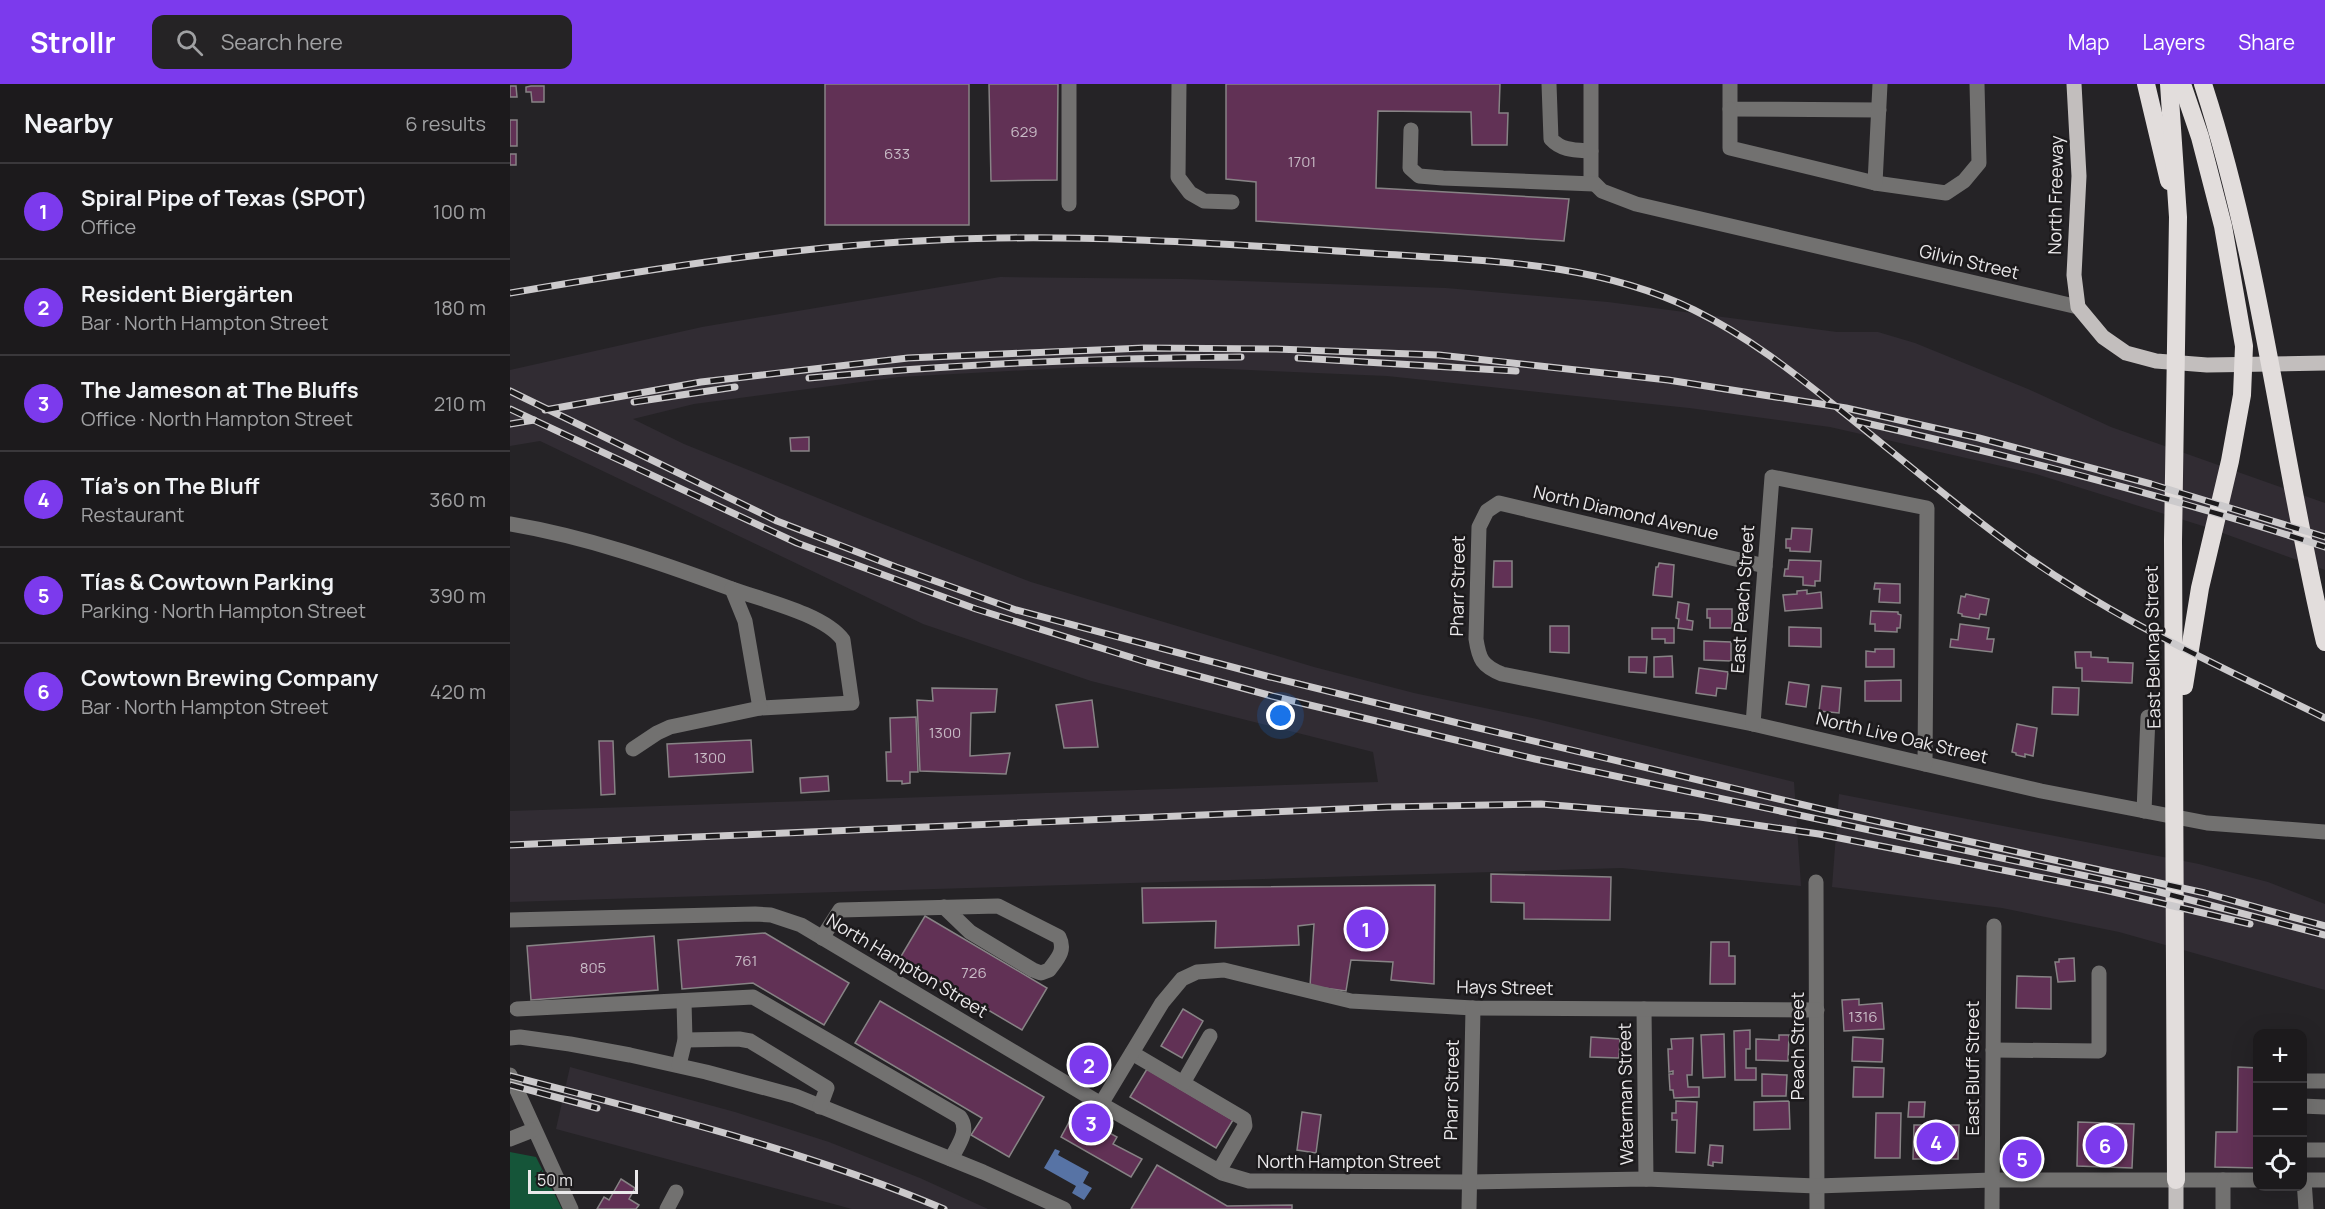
<!DOCTYPE html>
<meta charset="utf-8">
<style>
body{margin:0;font-family:Manrope,sans-serif;background:#252325;color:#f1f3f6}
.controls{position:absolute;right:18px;bottom:18px;display:grid;overflow:hidden;border-radius:12px;box-shadow:0 6px 24px #0002}
.controls button{width:54px;height:54px;display:grid;place-items:center;padding:0;border:0;border-bottom:2px solid #3a383b;background:#1c1a1c;color:#f1f3f6;font:30px sans-serif}
.scale{position:absolute;left:18px;bottom:15px;width:110px;box-sizing:border-box;padding-left:6px;border:3px solid #ebe9eb;border-top:0;font-size:16px;line-height:21px;white-space:nowrap;color:#ebe9eb;-webkit-text-stroke:4px #1c1a1c;paint-order:stroke}
.you{position:absolute;left:771px;top:632px;width:21px;height:21px;margin:-15px;border:4px solid #fff;border-radius:50%;background:#1a73e8;box-shadow:0 0 0 9px #1a73e833}
.badge{display:grid;place-items:center;width:39px;height:39px;border-radius:50%;background:#7c3aed;color:#fff;font-size:20px;font-weight:700}
.pin{position:absolute;translate:-50% -50%;border:3px solid #fff;box-shadow:0 2px 6px #0006}
.list{margin:0;padding:0;list-style:none}
h2{display:flex;justify-content:space-between;align-items:center;height:78px;margin:0;padding:0 24px;font-size:26px}
h2 small{font-size:20px;font-weight:400;color:#a0a1a3}
.list li{display:grid;grid-template-columns:39px 1fr auto;gap:18px;align-items:center;box-sizing:border-box;height:96px;padding:0 24px;border-top:2px solid #3a383b}
.list b{display:block;font-size:22px;white-space:nowrap}
.list p{margin:0;font-size:20px;white-space:nowrap;color:#a0a1a3}
.list em{font-size:20px;font-style:normal;color:#a0a1a3}
.icon{flex:none;width:33px;height:33px;fill:none;stroke:currentColor;stroke-width:2;stroke-linecap:round;stroke-linejoin:round}
.map{position:relative;flex:none;width:1815px;height:1125px;overflow:hidden}
header{display:flex;align-items:center;gap:36px;box-sizing:border-box;height:84px;padding:0 30px;background:#7c3aed;color:#fff}
header strong{font-size:28px}
nav{display:flex;gap:33px;margin-inline-start:auto;font-size:21px}
.search{width:420px;height:54px;background:#252325;display:flex;align-items:center;gap:15px;box-sizing:border-box;padding:0 21px;border-radius:12px;color:#a0a1a3;font-size:22px}
main{display:flex}
aside{flex:1;background:#1c1a1c}
.map>svg:first-child{display:block}
.built{fill:#312c33}
.green{fill:#155539}
.water{fill:#5773a5}
.building{fill:#613155;stroke:#878385;stroke-width:1.5}
.lines{fill:none;stroke-linecap:round;stroke-linejoin:round}
.minor{stroke:#727170;stroke-width:15}
.major{stroke:#c2bebd;stroke-width:15}
.highway{stroke:#e2dddc;stroke-width:18}
.rail-casing{stroke:#cccacc;stroke-width:7}
.rail{stroke:#1c1a1c;stroke-width:4.5;stroke-dasharray:14;stroke-linecap:butt}
.labels{text-anchor:middle;stroke-width:5;stroke-linejoin:round;paint-order:stroke}
.number-label{font-size:15px;fill:#c8bbc6}
.street-label{font-size:18px;fill:#ebe9eb;stroke:#1c1a1c}
</style>
<header>
<strong>Strollr</strong>
<div class="search"><svg class="icon" aria-label="search" viewBox="0 0 24 24"><circle cx="10" cy="10" r="6"/><path d="M15 15l6 6"/></svg>Search here</div>
<nav><a>Map</a><a>Layers</a><a>Share</a></nav>
</header>
<main>
<aside>
<h2>Nearby<small>6 results</small></h2>
<ul class="list">
<li><span class="badge">1</span><div><b>Spiral Pipe of Texas (SPOT)</b><p>Office</p></div><em>100 m</em></li>
<li><span class="badge">2</span><div><b>Resident Biergärten</b><p>Bar · North Hampton Street</p></div><em>180 m</em></li>
<li><span class="badge">3</span><div><b>The Jameson at The Bluffs</b><p>Office · North Hampton Street</p></div><em>210 m</em></li>
<li><span class="badge">4</span><div><b>Tía's on The Bluff</b><p>Restaurant</p></div><em>360 m</em></li>
<li><span class="badge">5</span><div><b>Tías &amp; Cowtown Parking</b><p>Parking · North Hampton Street</p></div><em>390 m</em></li>
<li><span class="badge">6</span><div><b>Cowtown Brewing Company</b><p>Bar · North Hampton Street</p></div><em>420 m</em></li>
</ul>
</aside>
<div class="map">
<svg width="1815" height="1125" viewBox="0 0 1815 1125">
<rect width="100%" height="100%" fill="#252326"/>
<g class="built">
<polygon points="490,193 673,195 936,204 1098,218 1327,248 1368,248 1405,259 1518,305 1601,343 1815,419 1815,486 1696,443 1526,390 1320,343 1179,324 877,292 693,284 573,283 389,293 184,320 123,335 174,360 355,433 521,498 804,583 904,609 1027,635 1284,698 1291,802 1112,784 0,818 0,727 868,698 863,668 581,597 413,540 30,357 0,362 0,286 192,243"/>
<polygon points="1329,710 1689,780 1758,798 1815,820 1815,906 1609,848 1492,824 1322,803"/>
<polygon points="60,983 225,1028 319,1058 410,1094 478,1125 342,1125 46,1045"/>
</g>
<polygon class="green" points="0,1068 26,1073 52,1125 0,1125"/>
<polygon class="water" points="545,1065 550,1067 548,1071 579,1088 573,1099 582,1104 574,1116 562,1109 566,1102 534,1084"/>
<g class="building">
<rect x="315" y="0" width="144" height="141"/>
<polygon points="479,0 548,0 547,96 481,97"/>
<polygon points="716,0 990,0 989,29 998,29 997,61 962,61 961,28 868,27 866,104 1059,115 1054,157 746,137 746,98 716,95"/>
<polygon points="0,2 6,2 7,13 0,13"/>
<polygon points="21,2 34,2 34,18 22,18 21,8 16,8 16,3"/>
<rect x="0" y="36" width="7" height="26"/>
<rect x="0" y="70" width="6" height="11"/>
<polygon points="299,353 299,367 281,367 280,354"/>
<polygon points="1282,444 1302,445 1300,468 1280,467 1280,464 1276,464 1276,455 1281,455"/>
<polygon points="1279,476 1311,477 1310,497 1305,497 1305,502 1293,501 1293,493 1274,492 1275,485 1278,485"/>
<polygon points="984,477 1002,477 1002,503 983,503"/>
<polygon points="1149,479 1164,481 1162,513 1143,511 1146,483 1148,483"/>
<polygon points="1365,499 1390,500 1390,519 1369,518 1370,505 1364,505"/>
<polygon points="1297,506 1297,510 1311,508 1312,524 1275,527 1273,511 1287,510 1287,507"/>
<polygon points="1456,510 1479,515 1476,531 1470,530 1469,535 1452,532 1452,530 1448,529 1451,512 1455,513"/>
<polygon points="1168,518 1179,520 1177,536 1183,537 1182,546 1168,544 1169,535 1166,534"/>
<polygon points="1197,525 1222,525 1222,544 1200,544 1200,534 1197,534"/>
<polygon points="1361,527 1388,528 1388,530 1391,531 1390,544 1387,544 1387,548 1365,547 1365,540 1360,540"/>
<polygon points="1450,540 1479,544 1477,555 1484,555 1482,568 1440,563 1441,555 1448,556"/>
<polygon points="1040,542 1059,542 1059,569 1040,568"/>
<polygon points="1279,543 1311,544 1311,563 1279,562"/>
<polygon points="1142,544 1164,544 1164,559 1155,559 1155,555 1142,555"/>
<polygon points="1194,557 1221,558 1221,577 1194,576"/>
<polygon points="1365,565 1384,565 1384,583 1356,583 1356,567 1365,568"/>
<polygon points="1565,568 1581,568 1581,573 1598,574 1598,578 1623,579 1622,599 1572,597 1572,584 1566,584"/>
<polygon points="1162,572 1163,593 1144,593 1144,573"/>
<polygon points="1119,573 1137,573 1136,589 1119,588"/>
<polygon points="1189,584 1218,588 1216,605 1207,604 1206,612 1186,609"/>
<polygon points="1391,596 1391,617 1355,617 1355,597"/>
<polygon points="1279,598 1299,601 1296,623 1276,620"/>
<polygon points="1312,602 1331,604 1329,629 1309,627"/>
<polygon points="1543,603 1569,604 1568,631 1542,630"/>
<polygon points="422,604 487,605 485,628 461,629 460,672 500,669 496,690 410,687 407,616 423,617"/>
<polygon points="582,616 588,663 554,664 546,621"/>
<polygon points="406,633 408,688 400,688 400,699 392,700 392,697 377,697 376,668 381,668 380,634"/>
<polygon points="1507,640 1527,644 1523,672 1515,670 1515,673 1506,671 1506,669 1502,668"/>
<polygon points="241,656 243,688 159,693 157,660"/>
<polygon points="89,657 103,657 105,710 91,711"/>
<polygon points="318,692 319,707 291,709 290,694"/>
<polygon points="981,790 1101,793 1100,836 1014,835 1014,819 981,818"/>
<polygon points="925,801 924,900 881,896 883,878 841,876 836,907 800,902 804,840 788,842 789,861 705,864 706,837 633,839 632,804"/>
<polygon points="415,832 537,904 512,946 390,874"/>
<polygon points="255,849 339,899 314,941 243,899 172,905 168,856"/>
<polygon points="144,852 148,906 21,916 17,862"/>
<polygon points="1201,858 1219,858 1219,872 1225,872 1225,900 1200,900"/>
<polygon points="1564,874 1565,897 1548,898 1545,878 1549,878 1549,875"/>
<polygon points="1507,892 1541,893 1541,925 1506,924"/>
<polygon points="1349,915 1349,921 1372,919 1374,945 1334,947 1332,916"/>
<polygon points="370,917 534,1013 499,1073 461,1051 472,1034 345,959"/>
<polygon points="673,925 693,937 672,974 651,962"/>
<polygon points="1240,946 1240,965 1236,965 1236,984 1246,984 1246,996 1225,996 1224,947"/>
<polygon points="1214,950 1215,993 1193,994 1191,951"/>
<polygon points="1269,951 1279,951 1278,977 1246,976 1246,955 1269,956"/>
<polygon points="1081,953 1110,955 1109,974 1080,973"/>
<polygon points="1343,953 1373,955 1372,978 1342,977"/>
<polygon points="1183,954 1182,991 1177,991 1178,1003 1189,1003 1189,1013 1164,1014 1163,1006 1160,1006 1159,990 1163,990 1163,987 1159,988 1158,965 1162,965 1161,955"/>
<polygon points="1344,983 1374,984 1373,1013 1343,1013"/>
<polygon points="1728,983 1748,984 1748,1084 1705,1083 1706,1048 1727,1048"/>
<polygon points="637,985 723,1036 706,1064 620,1013"/>
<polygon points="1252,990 1277,991 1276,1012 1252,1012"/>
<polygon points="1166,1017 1187,1018 1185,1069 1166,1068 1167,1036 1162,1036 1162,1029 1166,1029"/>
<polygon points="1279,1017 1280,1045 1244,1046 1244,1018"/>
<polygon points="1399,1018 1415,1018 1414,1033 1398,1033"/>
<polygon points="792,1028 811,1031 806,1069 787,1066"/>
<polygon points="564,1029 607,1053 603,1060 632,1075 621,1093 551,1053"/>
<polygon points="1366,1029 1391,1029 1390,1074 1365,1074"/>
<polygon points="1568,1038 1624,1040 1622,1084 1567,1082"/>
<polygon points="1404,1041 1449,1041 1448,1075 1403,1075"/>
<polygon points="1200,1061 1213,1062 1212,1079 1203,1078 1203,1082 1198,1081"/>
<polygon points="647,1081 717,1122 782,1121 782,1125 621,1125"/>
<polygon points="111,1095 125,1104 119,1115 129,1121 126,1125 87,1125 94,1113 99,1116"/>
</g>
<g class="lines">
<g class="minor">
<polyline points="559,0 559,120"/>
<polyline points="669,0 668,93 680,109 694,117 722,118"/>
<path d="M1039 0 1041 55C1052 67 1066 66 1081 67"/>
<polyline points="1081,0 1081,96 1092,107 1126,120 1568,223"/>
<polyline points="1220,0 1220,25 1369,26"/>
<polyline points="1220,25 1220,64 1365,99 1436,109 1454,97 1469,79 1467,0"/>
<polyline points="901,46 900,84 909,92 933,94 1084,100"/>
<polyline points="1365,99 1370,0"/>
<path d="M0 440C77 453 149 478 222 505"/>
<path d="M1255 482 989 419 977 427 969 443 966 555C969 575 972 582 992 590L1243 640 1531 707 1697 739 1815 748"/>
<path d="M222 505C252 516 314 530 333 556L342 619 250 624 235 537Z"/>
<polyline points="1243,640 1262,393 1417,424 1415,680"/>
<polyline points="123,665 147,649 160,643 250,624"/>
<polyline points="1634,727 1638,633"/>
<polyline points="1306,798 1307,1125"/>
<polyline points="0,836 245,830 261,831 291,841 591,1020 712,1089 739,1097 960,1098 1136,1095 1307,1102 1482,1096 1748,1096"/>
<path d="M312 854 330 826 488 822 549 853C556 867 547 875 539 886L531 889 523 886 460 848 434 823"/>
<path d="M7 925 243 913 450 1033C460 1047 448 1061 441 1075"/>
<polyline points="1134,925 1136,1095"/>
<polyline points="0,954 10,953 60,960 120,971 196,988 285,1012 473,1088 554,1125"/>
<polyline points="175,956 229,955 240,957 317,1004 310,1023"/>
<polyline points="1483,966 1589,967 1589,889"/>
<polyline points="622,969 734,1035 735,1042 709,1087"/>
<polyline points="169,981 175,956 174,917"/>
<polyline points="0,991 61,1125"/>
<polyline points="1792,997 1815,997"/>
<polyline points="673,999 700,952"/>
<polyline points="591,1020 652,919 672,895 687,888 714,886 841,917 963,924 1307,926"/>
<polyline points="1792,1022 1815,1023"/>
<polyline points="0,1055 23,1046"/>
<polyline points="1792,1066 1815,1066"/>
<polyline points="1713,1096 1713,1125"/>
<polyline points="1792,1096 1815,1096"/>
<polyline points="1794,1096 1796,1125"/>
<polyline points="157,1125 166,1108"/>
<polyline points="959,1125 963,924"/>
<polyline points="1482,1125 1484,842"/>
</g>
<g class="major">
<polyline points="1564,0 1569,92 1564,191 1568,223 1593,253 1616,269 1646,277 1697,281 1815,279"/>
<polyline points="1666,1125 1666,1096"/>
</g>
<g class="highway">
<polyline points="1636,0 1659,97"/>
<polyline points="1659,0 1668,133 1663,457 1666,1096"/>
<polyline points="1672,0 1690,53 1713,142 1734,262 1732,311 1720,377 1690,504 1674,602"/>
<path d="M1693 0C1752 181 1771 373 1815 558"/>
</g>
<g class="rail-casing">
<g id="rail">
<path d="M0 209C141 185 284 162 428 156 571 149 715 160 858 169 969 177 1082 176 1184 226 1237 252 1283 288 1329 325 1388 372 1445 421 1506 465 1601 534 1710 582 1815 634"/>
<polyline points="788,274 1006,287"/>
<path d="M299 294C443 280 586 274 731 273"/>
<polyline points="0,307 267,437 386,483 506,526 760,593 956,641 1311,725 1695,809 1815,842"/>
<polyline points="124,318 225,303"/>
<polyline points="0,325 287,459 466,525 636,578 762,612 1025,675 1642,806 1815,851"/>
<polyline points="35,326 191,298 398,274 634,264 766,265 929,271 1158,296 1336,324 1469,354 1641,400 1815,453"/>
<path d="M1347 337C1505 373 1662 413 1815 463"/>
<polyline points="0,340 24,336"/>
<polyline points="0,761 878,723 1031,720 1190,733 1309,750 1595,806 1740,840"/>
<path d="M0 992C147 1030 294 1066 434 1125"/>
<polyline points="0,1001 87,1024"/>
</g>
</g>
<use href="#rail" class="rail"/>
</g>
<g class="labels">
<g class="number-label">
<text x="514" y="53">629</text>
<text x="387" y="75">633</text>
<text x="792" y="83">1701</text>
<text x="435" y="654">1300</text>
<text x="200" y="679">1300</text>
<text x="236" y="882">761</text>
<text x="83" y="889">805</text>
<text x="464" y="894">726</text>
<text x="1353" y="938">1316</text>
</g>
<g class="street-label">
<text transform="translate(1546 111) rotate(-89)" y="6">North Freeway</text>
<text transform="translate(1459 178) rotate(13)" y="6">Gilvin Street</text>
<text transform="translate(1116 429) rotate(13)" y="6">North Diamond Avenue</text>
<text transform="translate(948 502) rotate(-89)" y="6">Pharr Street</text>
<text transform="translate(1233 515) rotate(-86)" y="6">East Peach Street</text>
<text transform="translate(1643 563) rotate(-91)" y="6">East Belknap Street</text>
<text transform="translate(1392 654) rotate(13)" y="6">North Live Oak Street</text>
<text transform="translate(397 882) rotate(31)" y="6">North Hampton Street</text>
<text transform="translate(995 904) rotate(1)" y="6">Hays Street</text>
<text transform="translate(1288 962) rotate(-90)" y="6">Peach Street</text>
<text transform="translate(1463 984) rotate(-90)" y="6">East Bluff Street</text>
<text transform="translate(942 1006) rotate(-89)" y="6">Pharr Street</text>
<text transform="translate(1116 1010) rotate(-91)" y="6">Waterman Street</text>
<text x="839" y="1084">North Hampton Street</text>
</g>
</g>
</svg>
<div class="controls">
<button>+</button>
<button>−</button>
<button><svg class="icon" aria-label="locate" viewBox="0 0 24 24"><circle cx="12" cy="12" r="6"/><path d="M12 2v4M12 18v4M2 12h4M18 12h4"/></svg></button>
</div>
<div class="scale">50 m</div>
<div class="you"></div>
<div class="pin badge" style="left:856px;top:845px">1</div>
<div class="pin badge" style="left:579px;top:981px">2</div>
<div class="pin badge" style="left:581px;top:1039px">3</div>
<div class="pin badge" style="left:1426px;top:1058px">4</div>
<div class="pin badge" style="left:1512px;top:1075px">5</div>
<div class="pin badge" style="left:1595px;top:1061px">6</div>
</div>
</main>
